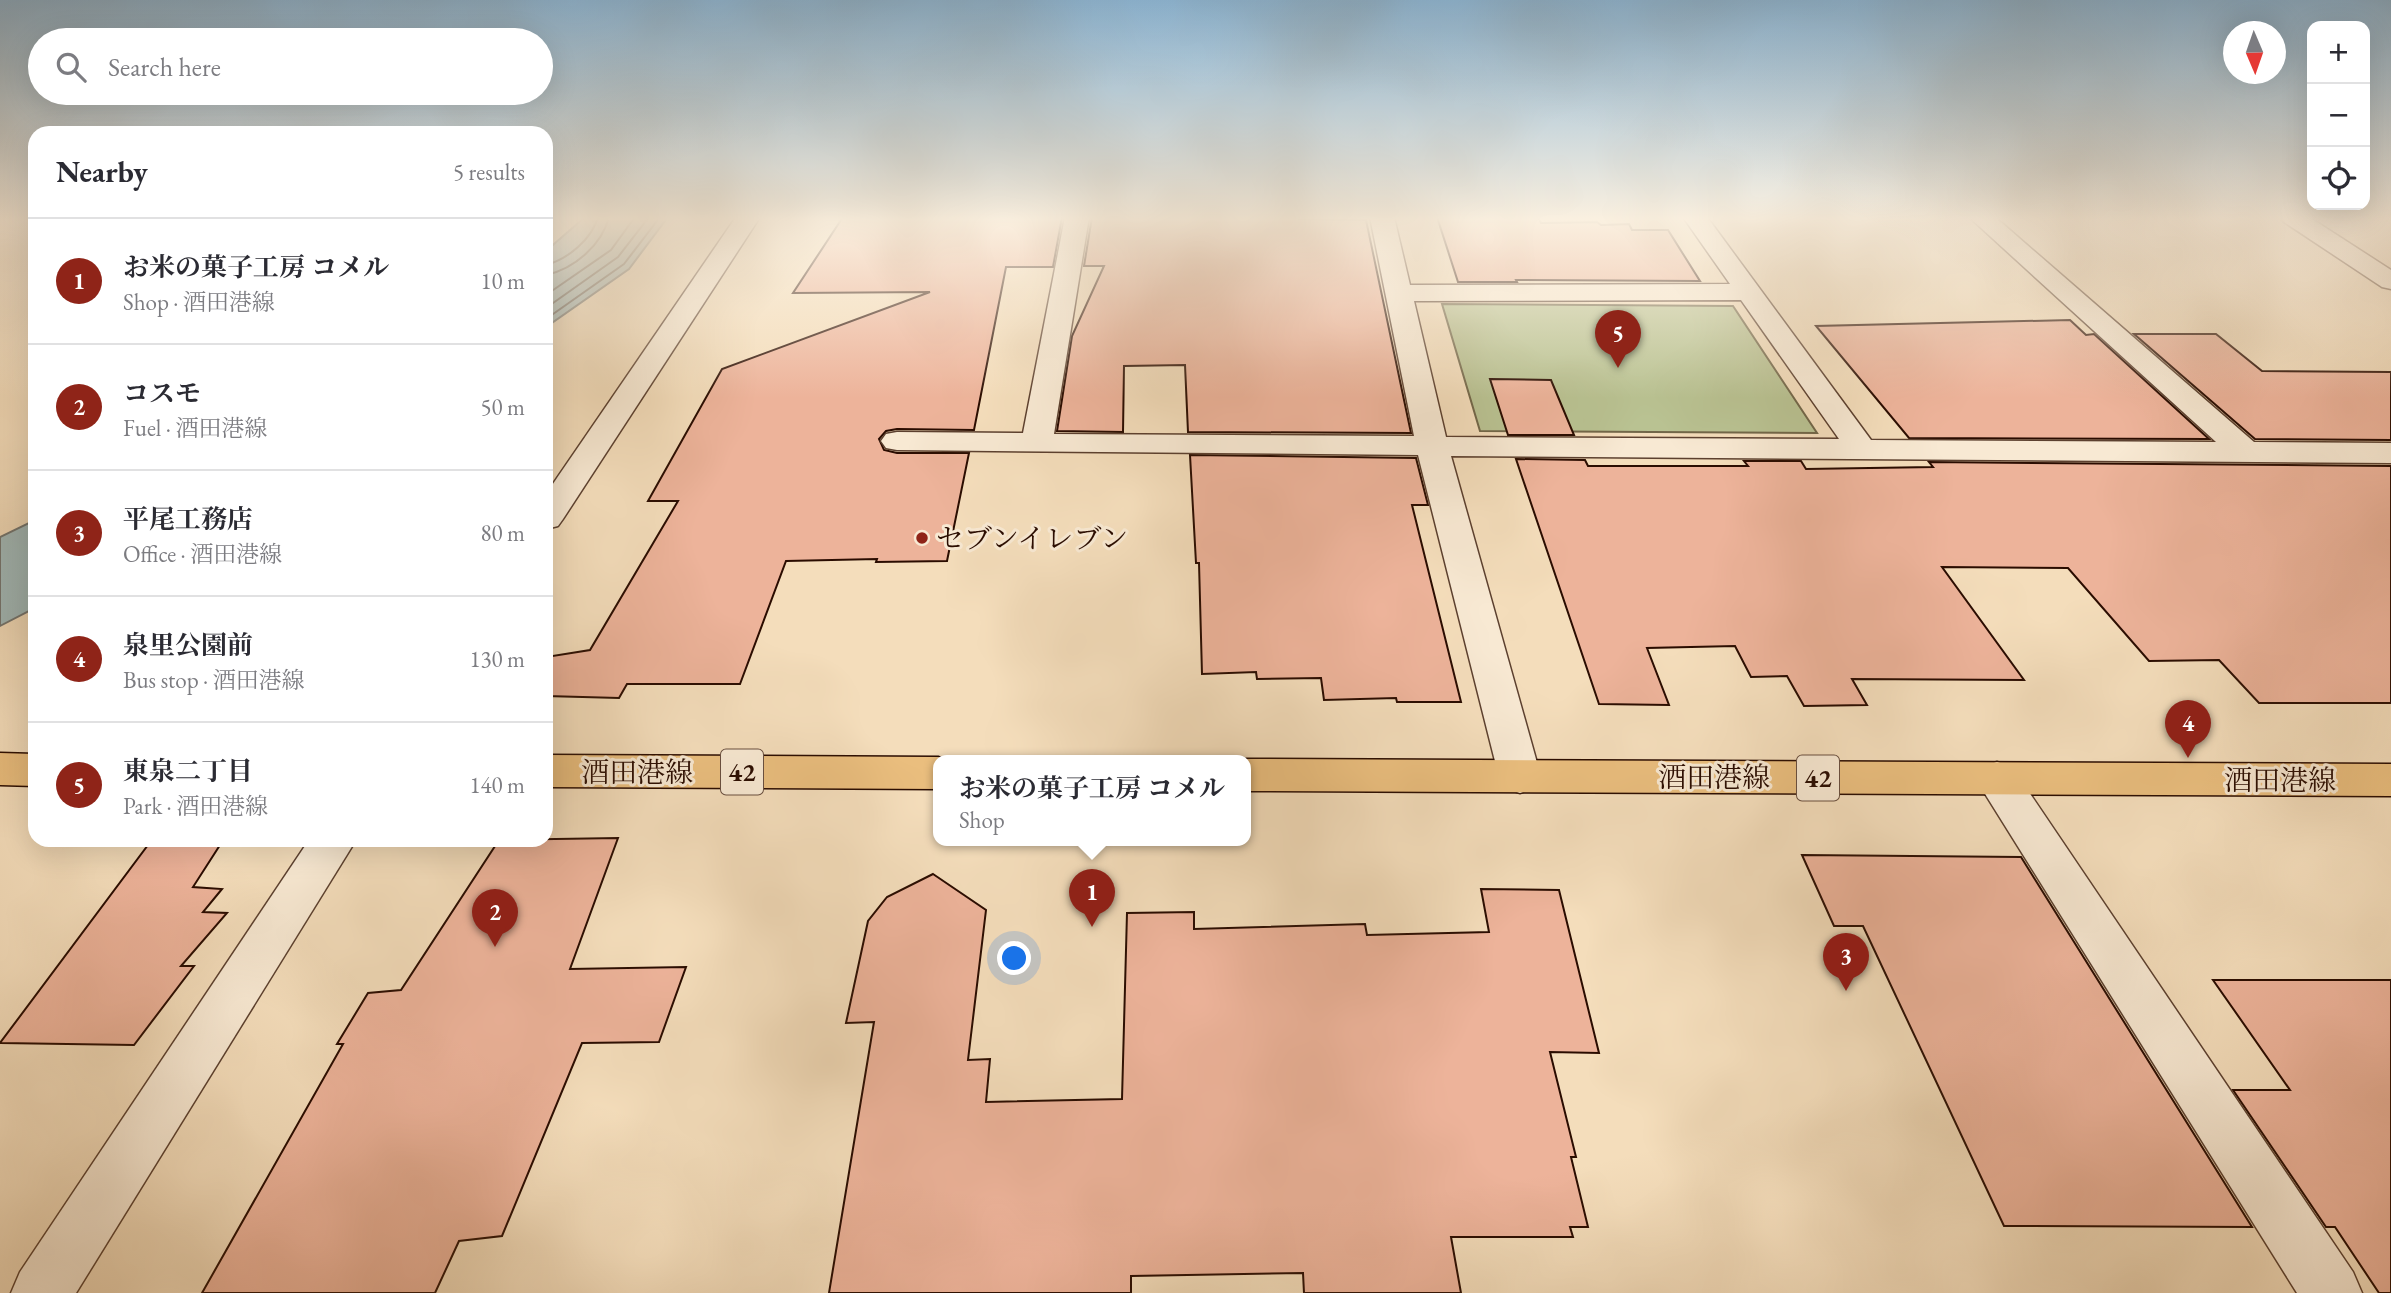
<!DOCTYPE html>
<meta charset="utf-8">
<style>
body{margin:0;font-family:"EB Garamond","Noto Serif JP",serif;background:#f7f7f7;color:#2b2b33}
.controls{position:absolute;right:21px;top:21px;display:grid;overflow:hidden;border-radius:14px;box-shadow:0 7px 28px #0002}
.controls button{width:63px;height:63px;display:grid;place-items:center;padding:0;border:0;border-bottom:2px solid #e1e1e2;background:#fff;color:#2b2b33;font:35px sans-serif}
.compass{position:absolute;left:2223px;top:21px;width:63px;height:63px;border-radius:50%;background:#fff;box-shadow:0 7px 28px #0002;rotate:178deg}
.you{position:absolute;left:1015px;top:959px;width:24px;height:24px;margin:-18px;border:5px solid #fff;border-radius:50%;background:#1a73e8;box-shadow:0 0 0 10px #1a73e833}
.badge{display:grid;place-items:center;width:46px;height:46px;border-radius:50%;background:#8f2418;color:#fff;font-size:23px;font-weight:700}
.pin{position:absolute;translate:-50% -58px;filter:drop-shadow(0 2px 4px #0008)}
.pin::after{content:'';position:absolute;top:37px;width:24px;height:21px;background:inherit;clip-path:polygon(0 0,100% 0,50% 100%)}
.popup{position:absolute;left:933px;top:755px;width:318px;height:91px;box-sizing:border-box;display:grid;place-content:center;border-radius:14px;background:#fff;filter:drop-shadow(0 2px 5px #0005);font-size:23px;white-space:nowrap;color:#7c7c81}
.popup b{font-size:26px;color:#2b2b33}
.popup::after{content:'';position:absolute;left:50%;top:100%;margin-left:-14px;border:14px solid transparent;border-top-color:#fff}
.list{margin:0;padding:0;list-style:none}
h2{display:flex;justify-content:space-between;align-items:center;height:91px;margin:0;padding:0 28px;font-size:30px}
h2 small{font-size:23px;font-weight:400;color:#7c7c81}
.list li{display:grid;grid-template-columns:46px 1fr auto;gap:21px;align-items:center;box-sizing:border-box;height:126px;padding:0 28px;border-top:2px solid #e1e1e2}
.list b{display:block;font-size:26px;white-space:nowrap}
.list p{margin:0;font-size:23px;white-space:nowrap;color:#7c7c81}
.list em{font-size:23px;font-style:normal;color:#7c7c81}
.icon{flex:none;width:38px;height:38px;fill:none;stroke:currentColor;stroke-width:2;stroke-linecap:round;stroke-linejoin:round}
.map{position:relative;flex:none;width:2391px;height:1293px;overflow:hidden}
.search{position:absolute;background:#fff;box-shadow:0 7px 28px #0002;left:28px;top:28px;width:525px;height:77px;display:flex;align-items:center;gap:18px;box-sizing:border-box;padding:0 24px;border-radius:38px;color:#7c7c81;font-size:26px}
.panel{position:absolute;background:#fff;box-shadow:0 7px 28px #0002;left:28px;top:126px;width:525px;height:721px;border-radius:21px}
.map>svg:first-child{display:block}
.green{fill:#b9c292;stroke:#726749;stroke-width:2}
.water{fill:#a0b9ba;stroke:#717470;stroke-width:2}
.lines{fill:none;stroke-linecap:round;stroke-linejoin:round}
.shore{stroke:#65625d;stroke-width:2}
.building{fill:#edb39a;stroke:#2a0c00;stroke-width:2}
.minor-casing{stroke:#5c402f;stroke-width:3}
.major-casing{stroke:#2a0c00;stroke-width:3}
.minor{fill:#f8e9d3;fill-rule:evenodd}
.major{fill:#eabe7e;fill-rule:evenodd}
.poi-dot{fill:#8f2418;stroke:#f8e9d3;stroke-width:2.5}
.labels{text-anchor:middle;stroke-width:6;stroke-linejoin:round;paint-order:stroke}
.shield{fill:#f8e9d3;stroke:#684e3f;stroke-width:2}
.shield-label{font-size:26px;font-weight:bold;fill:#2a0c00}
.poi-label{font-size:28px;fill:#2a0c00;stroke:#f8e9d3;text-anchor:start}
.street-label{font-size:28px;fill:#2a0c00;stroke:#f8e9d3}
</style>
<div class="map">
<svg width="2391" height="1293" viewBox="0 0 2391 1293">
<rect width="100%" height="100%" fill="#f4ddbb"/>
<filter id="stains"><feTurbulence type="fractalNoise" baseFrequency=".00286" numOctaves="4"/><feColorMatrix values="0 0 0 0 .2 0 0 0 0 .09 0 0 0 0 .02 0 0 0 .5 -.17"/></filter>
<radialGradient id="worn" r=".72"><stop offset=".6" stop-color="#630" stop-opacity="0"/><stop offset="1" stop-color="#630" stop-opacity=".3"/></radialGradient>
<polygon class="green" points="1442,304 1733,306 1817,433 1480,431"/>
<g class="water">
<polygon points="585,217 668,217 629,269 546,327 546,251"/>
<polygon points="35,520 35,608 0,626 0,537"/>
</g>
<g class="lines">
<g class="shore">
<path d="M546 265C568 259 592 239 598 217"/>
<path d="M546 275C574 269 602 245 609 217"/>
<polyline points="546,295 611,250 635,217"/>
<polyline points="546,308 618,257 649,217"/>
<polyline points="546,319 624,264 660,217"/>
</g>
</g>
<g class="building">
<polygon points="843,217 1062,217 1053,267 1006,267 974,430 897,429 886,431 879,439 884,450 897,453 969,453 947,561 876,562 877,559 786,561 740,684 627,684 619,698 546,696 546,657 590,650 678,501 648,501 722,369 930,292 793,293"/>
<polygon points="1092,217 1299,217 1299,219 1366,220 1411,433 1188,432 1185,365 1124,366 1123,432 1057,431 1072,336 1104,266 1084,266"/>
<polygon points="1437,217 1538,217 1541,223 1597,222 1601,225 1629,224 1632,230 1668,230 1700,281 1516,280 1517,282 1458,282"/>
<polygon points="2070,320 2086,335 2094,334 2209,439 1909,438 1816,326"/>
<polygon points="2134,334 2216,334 2262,371 2391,372 2391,440 2255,439"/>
<polygon points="1490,379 1551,380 1574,435 1508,435"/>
<polygon points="1190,455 1416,458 1428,505 1412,505 1461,702 1397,702 1396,698 1324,700 1321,678 1257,679 1256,672 1202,674 1199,563 1196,563"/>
<polygon points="1516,459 1585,460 1588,466 1748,466 1744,461 1801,461 1806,469 1933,467 1929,462 2391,466 2391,703 2259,703 2219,660 2149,661 2068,568 1942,567 2024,680 1852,679 1867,705 1804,706 1787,676 1751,677 1735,646 1647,648 1669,705 1599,704"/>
<polygon points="618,838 570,969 686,967 659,1042 582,1043 502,1236 459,1241 435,1293 202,1293 343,1044 337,1044 368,993 401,990 499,840"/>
<polygon points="148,845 220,845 193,887 222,889 203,912 227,913 181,966 194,966 134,1045 0,1043"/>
<polygon points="1802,855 2021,857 2252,1227 2004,1226 1863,926 1834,926"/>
<polygon points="933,874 986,910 968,1060 990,1059 986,1102 1122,1099 1127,913 1194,912 1194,929 1365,924 1367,935 1489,932 1481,889 1559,890 1599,1053 1550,1052 1576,1157 1571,1157 1588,1227 1570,1227 1573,1237 1451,1237 1461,1293 1304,1293 1303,1273 1131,1276 1131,1293 829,1293 874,1022 846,1023 868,921 887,897"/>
<polygon points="2213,980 2391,980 2391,1293 2379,1293 2335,1227 2326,1227 2233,1090 2290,1090"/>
</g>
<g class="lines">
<g class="minor-casing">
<g id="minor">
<polygon points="736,217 760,217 563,519 558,526 546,529 546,494"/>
<path d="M1065 217H1089L1054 434 1414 436 1370 217H1394L1410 285 1730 284 1683 217H1707L1871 440 2216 442 1969 217H1995L2254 442 2391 443V463L1451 456 1541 777 1535 788 1520 793 1505 788 1499 777 1418 455 897 450 886 448 881 441 886 434 897 432 1023 433ZM1741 300 1839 439 1446 437 1414 301Z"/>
<polygon points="2280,217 2309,217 2391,270 2391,289 2382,287 2284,222"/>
<polygon points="1997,762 2012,767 2353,1272 2362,1293 2297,1293 1982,789 1975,778 1982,767"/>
<polygon points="309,840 356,840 76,1293 11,1293 20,1272"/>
</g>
</g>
<g class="major-casing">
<g id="major">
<polygon points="0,753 35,754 35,786 0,785"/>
<polygon points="546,755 938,757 949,761 938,761 938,789 546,787"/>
<polygon points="1246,759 2391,764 2391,796 1246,791 1246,761 1241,761"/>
</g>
</g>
<use href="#minor" class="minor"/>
<use href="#major" class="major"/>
</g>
<linearGradient id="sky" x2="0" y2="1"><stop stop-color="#8bb6d6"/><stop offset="0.55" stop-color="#faf0e0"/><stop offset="1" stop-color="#faf0e0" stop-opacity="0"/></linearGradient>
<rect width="2391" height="398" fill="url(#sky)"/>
<circle class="poi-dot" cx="922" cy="538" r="7"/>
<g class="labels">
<g class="shield">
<rect x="721" y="749.5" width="42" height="45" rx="5"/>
<rect x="1797" y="755.5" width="42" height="45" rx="5"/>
</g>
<g class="shield-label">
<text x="742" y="781">42</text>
<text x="1818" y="787">42</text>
</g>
<g class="poi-label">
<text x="936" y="548">セブンイレブン</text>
</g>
<g class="street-label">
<text x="637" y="782">酒田港線</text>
<text x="1714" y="787">酒田港線</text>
<text x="2280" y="790">酒田港線</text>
</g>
</g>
<rect width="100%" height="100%" filter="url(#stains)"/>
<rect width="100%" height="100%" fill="url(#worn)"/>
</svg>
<div class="controls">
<button>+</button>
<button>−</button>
<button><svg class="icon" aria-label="locate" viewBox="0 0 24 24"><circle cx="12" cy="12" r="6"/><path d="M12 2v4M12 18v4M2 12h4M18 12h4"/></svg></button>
</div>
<svg class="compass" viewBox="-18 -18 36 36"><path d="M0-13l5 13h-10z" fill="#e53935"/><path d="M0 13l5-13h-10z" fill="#7c7c81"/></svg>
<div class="you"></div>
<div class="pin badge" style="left:1092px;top:927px">1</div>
<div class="popup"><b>お米の菓子工房 コメル</b>Shop</div>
<div class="pin badge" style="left:495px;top:947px">2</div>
<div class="pin badge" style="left:1846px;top:991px">3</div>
<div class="pin badge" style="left:2188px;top:758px">4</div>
<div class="pin badge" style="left:1618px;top:368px">5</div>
<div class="search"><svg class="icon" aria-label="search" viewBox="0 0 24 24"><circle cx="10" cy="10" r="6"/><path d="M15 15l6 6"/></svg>Search here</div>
<section class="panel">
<h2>Nearby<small>5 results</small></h2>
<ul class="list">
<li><span class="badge">1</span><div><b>お米の菓子工房 コメル</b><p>Shop · 酒田港線</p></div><em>10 m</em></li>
<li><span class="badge">2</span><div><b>コスモ</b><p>Fuel · 酒田港線</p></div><em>50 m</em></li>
<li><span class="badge">3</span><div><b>平尾工務店</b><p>Office · 酒田港線</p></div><em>80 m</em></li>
<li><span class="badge">4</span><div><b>泉里公園前</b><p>Bus stop · 酒田港線</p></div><em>130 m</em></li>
<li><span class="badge">5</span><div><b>東泉二丁目</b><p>Park · 酒田港線</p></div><em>140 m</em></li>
</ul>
</section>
</div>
